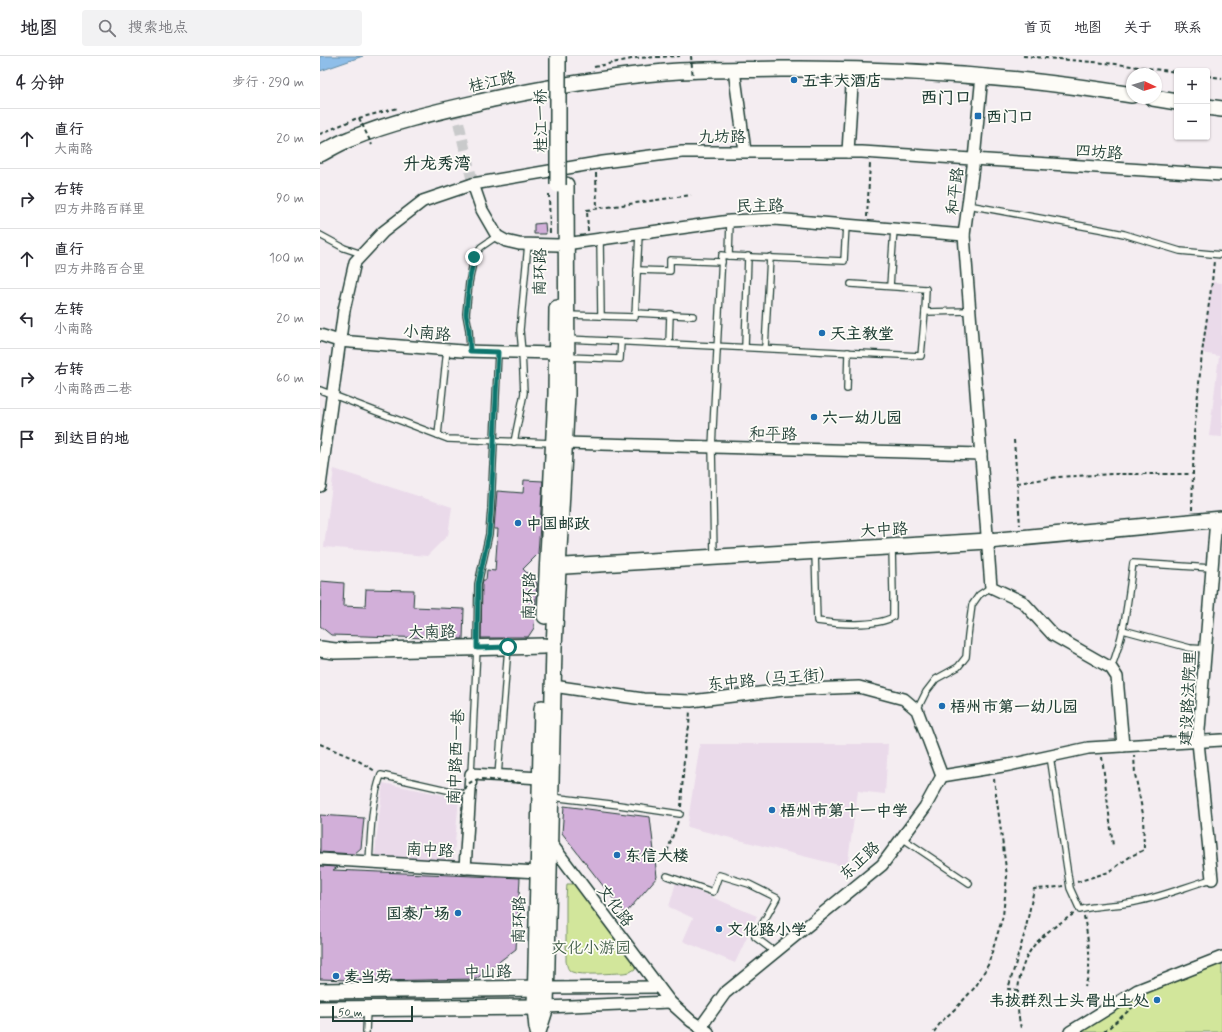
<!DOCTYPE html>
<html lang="zh">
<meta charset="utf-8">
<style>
body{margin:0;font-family:Mynerve,"LXGW WenKai TC",sans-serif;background:#f2f2f3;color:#2b2b33}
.controls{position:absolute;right:12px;top:12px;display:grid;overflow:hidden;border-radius:4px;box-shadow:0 1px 3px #0004}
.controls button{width:36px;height:36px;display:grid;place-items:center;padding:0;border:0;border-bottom:1px solid #e1e1e2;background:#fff;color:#2b2b33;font:20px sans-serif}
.compass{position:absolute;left:806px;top:12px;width:36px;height:36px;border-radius:50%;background:#fff;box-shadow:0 1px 3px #0004;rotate:94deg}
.scale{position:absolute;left:12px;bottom:10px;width:81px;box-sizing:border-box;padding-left:4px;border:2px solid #1f3d34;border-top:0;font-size:11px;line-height:14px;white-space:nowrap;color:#1f3d34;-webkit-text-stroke:3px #fdfcf7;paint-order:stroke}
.stop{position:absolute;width:12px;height:12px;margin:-9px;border:3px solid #0f766e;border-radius:50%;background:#fff}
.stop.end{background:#0f766e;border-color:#fff;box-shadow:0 1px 4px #0008}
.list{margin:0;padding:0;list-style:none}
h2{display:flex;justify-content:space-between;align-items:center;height:52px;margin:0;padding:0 16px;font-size:17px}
h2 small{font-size:13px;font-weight:400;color:#7c7c81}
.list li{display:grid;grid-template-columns:26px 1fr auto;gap:12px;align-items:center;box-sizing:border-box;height:60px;padding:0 16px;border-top:1px solid #e1e1e2}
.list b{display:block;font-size:15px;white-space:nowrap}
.list p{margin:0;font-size:13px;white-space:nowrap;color:#7c7c81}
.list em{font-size:13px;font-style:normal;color:#7c7c81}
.icon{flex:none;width:22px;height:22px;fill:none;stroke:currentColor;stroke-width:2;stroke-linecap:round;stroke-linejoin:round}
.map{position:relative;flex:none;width:902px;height:976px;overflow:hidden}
header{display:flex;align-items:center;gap:24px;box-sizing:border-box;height:56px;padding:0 20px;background:#fff;border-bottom:1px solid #e1e1e2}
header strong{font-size:19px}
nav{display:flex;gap:22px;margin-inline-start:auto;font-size:14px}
.search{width:280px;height:36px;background:#f2f2f3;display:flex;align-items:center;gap:10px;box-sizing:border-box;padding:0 14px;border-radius:4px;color:#7c7c81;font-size:15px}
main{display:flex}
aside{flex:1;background:#fff}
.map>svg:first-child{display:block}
.built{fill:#eadaea}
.green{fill:#d2e69b;stroke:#789268}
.water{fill:#8ebee9;stroke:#628aa1}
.building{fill:#d2afd9;stroke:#1f3d34}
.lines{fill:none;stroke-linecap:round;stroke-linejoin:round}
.street-tunnel{stroke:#c9cacb;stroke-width:11;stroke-dasharray:11 5.5;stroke-linecap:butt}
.lane-casing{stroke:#1f3d34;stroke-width:8}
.street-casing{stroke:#1f3d34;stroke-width:14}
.secondary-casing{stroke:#1f3d34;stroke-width:18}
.path{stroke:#1f3d34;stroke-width:2;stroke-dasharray:4 3;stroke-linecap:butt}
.lane{stroke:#fdfcf7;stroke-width:5.5}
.street{stroke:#fdfcf7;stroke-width:11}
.secondary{stroke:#fdfcf7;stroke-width:15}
.secondary-bridge-casing{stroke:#1f3d34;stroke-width:18;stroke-linecap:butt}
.path-bridge{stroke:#1f3d34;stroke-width:2;stroke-dasharray:4 3;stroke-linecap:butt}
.secondary-bridge{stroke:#fdfcf7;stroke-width:15}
.route{stroke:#0f766e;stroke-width:5}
.poi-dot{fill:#1f6fb2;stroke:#fdfcf7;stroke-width:1.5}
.labels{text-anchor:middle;stroke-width:3.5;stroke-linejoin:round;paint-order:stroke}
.poi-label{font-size:16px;font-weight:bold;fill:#1f3d34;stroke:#fdfcf7;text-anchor:start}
.street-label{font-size:16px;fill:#1f3d34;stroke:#fdfcf7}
.park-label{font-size:16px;fill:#435f49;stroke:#fdfcf7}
.neighbourhood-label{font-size:17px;font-weight:bold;fill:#1f3d34;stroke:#fdfcf7}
</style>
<header>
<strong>地图</strong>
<div class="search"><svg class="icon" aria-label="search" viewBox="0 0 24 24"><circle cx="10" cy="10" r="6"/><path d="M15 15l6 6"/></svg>搜索地点</div>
<nav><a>首页</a><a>地图</a><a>关于</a><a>联系</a></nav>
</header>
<main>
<aside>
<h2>4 分钟<small>步行 · 290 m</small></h2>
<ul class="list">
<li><svg class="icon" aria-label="ahead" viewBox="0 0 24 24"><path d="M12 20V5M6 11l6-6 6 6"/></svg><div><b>直行</b><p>大南路</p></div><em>20 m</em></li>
<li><svg class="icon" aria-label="right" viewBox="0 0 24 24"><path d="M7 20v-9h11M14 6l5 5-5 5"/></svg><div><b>右转</b><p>四方井路百祥里</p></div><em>90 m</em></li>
<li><svg class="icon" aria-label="ahead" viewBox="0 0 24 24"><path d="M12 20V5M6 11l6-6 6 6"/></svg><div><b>直行</b><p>四方井路百合里</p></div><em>100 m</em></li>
<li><svg class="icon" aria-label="left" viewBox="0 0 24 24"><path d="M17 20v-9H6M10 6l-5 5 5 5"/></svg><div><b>左转</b><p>小南路</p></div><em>20 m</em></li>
<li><svg class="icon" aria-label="right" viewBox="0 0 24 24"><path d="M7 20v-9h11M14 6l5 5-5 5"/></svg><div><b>右转</b><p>小南路西二巷</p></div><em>60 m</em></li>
<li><svg class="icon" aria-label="arrive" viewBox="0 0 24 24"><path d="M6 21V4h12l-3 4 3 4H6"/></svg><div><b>到达目的地</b></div></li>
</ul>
</aside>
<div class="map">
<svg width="902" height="976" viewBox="0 0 902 976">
<rect width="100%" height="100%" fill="#f4edf1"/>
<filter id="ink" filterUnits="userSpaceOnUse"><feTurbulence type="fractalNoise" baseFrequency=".025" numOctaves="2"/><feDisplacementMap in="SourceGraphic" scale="8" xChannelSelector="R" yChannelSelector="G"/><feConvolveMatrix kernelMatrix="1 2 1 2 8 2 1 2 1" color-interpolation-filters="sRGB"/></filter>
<g filter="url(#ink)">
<g class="built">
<polygon points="892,226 902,227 902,381 889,380 899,300 882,297"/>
<polygon points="14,413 132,451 128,479 107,500 4,491"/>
<polygon points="380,688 568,688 565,738 538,735 527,811 367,771"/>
<polygon points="63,727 139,742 133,809 54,805"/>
<polygon points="356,826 437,860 415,907 363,885 373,862 349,851"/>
</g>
<g class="green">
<path d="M247 828H253L257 831 315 909V913L310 916 303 917C291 917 262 920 252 916 247 914 247 909 246 905V843Z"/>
<polygon points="902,901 902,976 750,976 818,934"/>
</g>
<polygon class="water" points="0,0 43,0 0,15"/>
<g class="building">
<polygon points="225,167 226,178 214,178 214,168"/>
<polygon points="204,424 223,425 218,498 203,513 217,527 214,572 208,581 186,581 186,582 161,582 162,528 163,524 166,524 167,514 175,515 178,473 174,473 177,435 203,437"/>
<polygon points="1,525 24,527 23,550 45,551 46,533 94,534 93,551 144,553 143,583 11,579 0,570"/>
<polygon points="244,750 330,761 337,821 305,858 242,777"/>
<polygon points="0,759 44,762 41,792 34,798 0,796"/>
<polygon points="0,810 18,811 13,814 200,822 196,893 156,923 55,925 0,923"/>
</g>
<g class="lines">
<polyline class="street-tunnel" points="135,51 153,128"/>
<g class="lane-casing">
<g id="lane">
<polyline points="648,149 779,173 804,178 860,195 902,199"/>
<polyline points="0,179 24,192 42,198"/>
<polyline points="280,183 281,260"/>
<polyline points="409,200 524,205 526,169"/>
<polyline points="317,214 350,215 350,204 402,206"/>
<polyline points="531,228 606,233 605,256"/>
<polyline points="570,230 574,173"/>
<polyline points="315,257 373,260"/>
<polyline points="247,259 315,261 319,178"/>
<polyline points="247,283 601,300 605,256 650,255"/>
<polyline points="349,288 350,258"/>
<polyline points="425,291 428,200"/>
<polyline points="445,292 450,201"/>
<polyline points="150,295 149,274 146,258 149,227 154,201 161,191 177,180"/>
<polyline points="247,301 300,303 301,286"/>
<polyline points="527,333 528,296"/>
<polyline points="0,334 128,383 233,387"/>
<polyline points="118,379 127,293"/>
<polyline points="194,386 204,337 202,296 200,274 208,188"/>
<path d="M495 496 497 565C518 568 555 571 573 561V539L572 491"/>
<polyline points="394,500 392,391 402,199 409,200 410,165"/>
<polyline points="803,574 870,592 886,593"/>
<path d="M791 612C805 578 808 542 813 507L892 512"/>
<polyline points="597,654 606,636 616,623 638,611 646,601 648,579 652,549 659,539 671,531"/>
<path d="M730 700 750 832 760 854C776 849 793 850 809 847 837 843 864 831 892 823"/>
<polyline points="151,718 157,592 158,528 169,478 171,453 178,296"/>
<polyline points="178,720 188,591"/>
<polyline points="231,741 299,749 360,758"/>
<polyline points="582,782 649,827"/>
<path d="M49 806C51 776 51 747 61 719L149 739"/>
<polyline points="347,820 393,836 399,819 429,828 457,842 435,881 455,896"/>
<polyline points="46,976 47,953"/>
</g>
</g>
<g class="street-casing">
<g id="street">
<polyline points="414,14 425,95"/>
<polyline points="662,19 654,103 644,179 671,531 703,546 733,579 791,612 797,621 803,690"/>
<polyline points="528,96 533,13"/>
<polyline points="153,128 162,154 177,180 186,185 199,188 238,189 410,165 454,163 644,179"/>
<polyline points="0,279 19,285 142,295 236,297"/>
<polyline points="244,387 661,398"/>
<polyline points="0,430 24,254 35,206 63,176 103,145 153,128 283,106 362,96 542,96 902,119"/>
<polyline points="233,630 323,643 371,645 464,634 539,631 584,643 597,654 622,720"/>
<polyline points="622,720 689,709 768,692 902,684"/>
<polyline points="230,786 350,946 371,965 388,976"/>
<polyline points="0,803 217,816"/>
<polyline points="145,812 151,718 220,722"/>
<polyline points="892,823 878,686 896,463"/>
<polyline points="227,932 337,931"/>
<polyline points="226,951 350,946"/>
<polyline points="380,972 405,937 562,809 605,751 622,720"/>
<polyline points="750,976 818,934 902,901"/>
</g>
</g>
<g class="secondary-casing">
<g id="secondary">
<polyline points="833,42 857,46"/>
<polyline points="887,51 902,53"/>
<path d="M0 98C10 93 19 87 30 83 76 64 125 54 173 43 230 31 288 21 345 16 383 13 423 14 461 13 579 12 696 20 812 39"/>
<polyline points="228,511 668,485 902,463"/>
<polyline points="225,560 236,338 237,252"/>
<polyline points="0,593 15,595 224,590"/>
<polyline points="0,935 224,932"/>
<polyline points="0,953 225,951"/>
<polyline points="217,972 215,952 222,652"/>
<polyline points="218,976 226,951 234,591 247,338 246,129"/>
</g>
</g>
<g class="path">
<polyline points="703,0 796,8 857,16"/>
<polyline points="274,11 316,2 360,0"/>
<polyline points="887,20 902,22"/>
<polyline points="0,78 35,63 78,52"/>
<polyline points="276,117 277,152"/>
<polyline points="229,138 230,179"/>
<polyline points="547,161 550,108"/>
<polyline points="268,175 267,154 371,139"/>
<polyline points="694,384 700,469"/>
<polyline points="697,427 738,421 793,418 873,418"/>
<polyline points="872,454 874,378 882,297 892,226 894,205"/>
<polyline points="0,688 37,704 55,715"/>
<polyline points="782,701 793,790"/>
<polyline points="361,751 365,687 369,671 370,654"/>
<polyline points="345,802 358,765"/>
<polyline points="757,826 789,816 811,800 824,794 823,758 815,718 814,699"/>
<path d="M764 860C768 884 773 908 765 931"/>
<polyline points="698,934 688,933 705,876 714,833 731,832 743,830"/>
<path d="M701 972C694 944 697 904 720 883 730 873 743 865 755 857"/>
<polyline points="614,976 621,966 638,950 656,930 668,909 683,860 687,820 674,723"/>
<polyline points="784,976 814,950"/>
</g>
<use href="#lane" class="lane"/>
<use href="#street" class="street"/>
<use href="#secondary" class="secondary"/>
<g class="secondary-bridge-casing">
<polyline id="secondary-bridge" points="238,0 238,129"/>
</g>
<g class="path-bridge">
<polyline points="371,0 373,23"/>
<polyline points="39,62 52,89"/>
<path d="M142 761C143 744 140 724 162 723L201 727"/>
</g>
<use href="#secondary-bridge" class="secondary-bridge"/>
</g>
</g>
<g class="lines" filter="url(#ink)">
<polyline class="route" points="154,201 149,227 146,258 149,274 150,295 178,296 171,453 169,478 158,528 157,592 188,591"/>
</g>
<g class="poi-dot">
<circle cx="474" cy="24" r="4"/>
<rect x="654" y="56" width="8" height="8" rx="2"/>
<circle cx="502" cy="277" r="4"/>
<circle cx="494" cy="361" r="4"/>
<circle cx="198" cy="467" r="4"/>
<circle cx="622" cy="650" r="4"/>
<circle cx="452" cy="754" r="4"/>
<circle cx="297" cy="799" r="4"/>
<circle cx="138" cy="857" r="4"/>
<circle cx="399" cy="873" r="4"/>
<circle cx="16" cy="920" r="4"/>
<circle cx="837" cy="944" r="4"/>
</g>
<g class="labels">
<g class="poi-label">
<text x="482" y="30">五丰大酒店</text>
<text x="666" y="66">西门口</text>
<text x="510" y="283">天主教堂</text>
<text x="502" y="367">六一幼儿园</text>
<text x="206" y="473">中国邮政</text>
<text x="630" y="656">梧州市第一幼儿园</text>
<text x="460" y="760">梧州市第十一中学</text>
<text x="305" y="805">东信大楼</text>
<text x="130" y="863" text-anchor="end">国泰广场</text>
<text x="407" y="879">文化路小学</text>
<text x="24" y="926">麦当劳</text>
<text x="829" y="950" text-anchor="end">韦拔群烈士头骨出土处</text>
</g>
<g class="street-label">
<text transform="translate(172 25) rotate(-12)" y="6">桂江路</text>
<text transform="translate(220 65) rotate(-90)" y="6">桂江一桥</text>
<text x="402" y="86">九坊路</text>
<text transform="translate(779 95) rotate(4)" y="6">四坊路</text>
<text transform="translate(634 135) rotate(-83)" y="6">和平路</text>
<text transform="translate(440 149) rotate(-1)" y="6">民主路</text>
<text transform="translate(219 216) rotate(-89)" y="6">南环路</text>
<text transform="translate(107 276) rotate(5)" y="6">小南路</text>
<text transform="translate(453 377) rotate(1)" y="6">和平路</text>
<text transform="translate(564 473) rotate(-3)" y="6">大中路</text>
<text transform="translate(208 540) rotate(-88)" y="6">南环路</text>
<text transform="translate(112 575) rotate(-1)" y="6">大南路</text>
<text transform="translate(451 622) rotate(-5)" y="6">东中路（马王街）</text>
<text transform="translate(867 642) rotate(-87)" y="6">建设路法院里</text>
<text transform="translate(135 701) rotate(-87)" y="6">南中路西一巷</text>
<text transform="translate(110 793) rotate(3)" y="6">南中路</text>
<text transform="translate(539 804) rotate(-43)" y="6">东正路</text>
<text transform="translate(296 849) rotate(53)" y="6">文化路</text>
<text transform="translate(198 864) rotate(-89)" y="6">南环路</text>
<text transform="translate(168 915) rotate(-1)" y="6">中山路</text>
</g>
<g class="park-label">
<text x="271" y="897">文化小游园</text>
</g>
<g class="neighbourhood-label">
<text x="626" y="47">西门口</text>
<text x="117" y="113">升龙秀湾</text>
</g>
</g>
</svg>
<div class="controls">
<button>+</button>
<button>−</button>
</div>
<svg class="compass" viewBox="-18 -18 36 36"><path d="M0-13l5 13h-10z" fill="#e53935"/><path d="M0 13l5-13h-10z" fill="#7c7c81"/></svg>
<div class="scale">50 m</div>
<div class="stop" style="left:188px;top:591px"></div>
<div class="stop end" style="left:154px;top:201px"></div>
</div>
</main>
